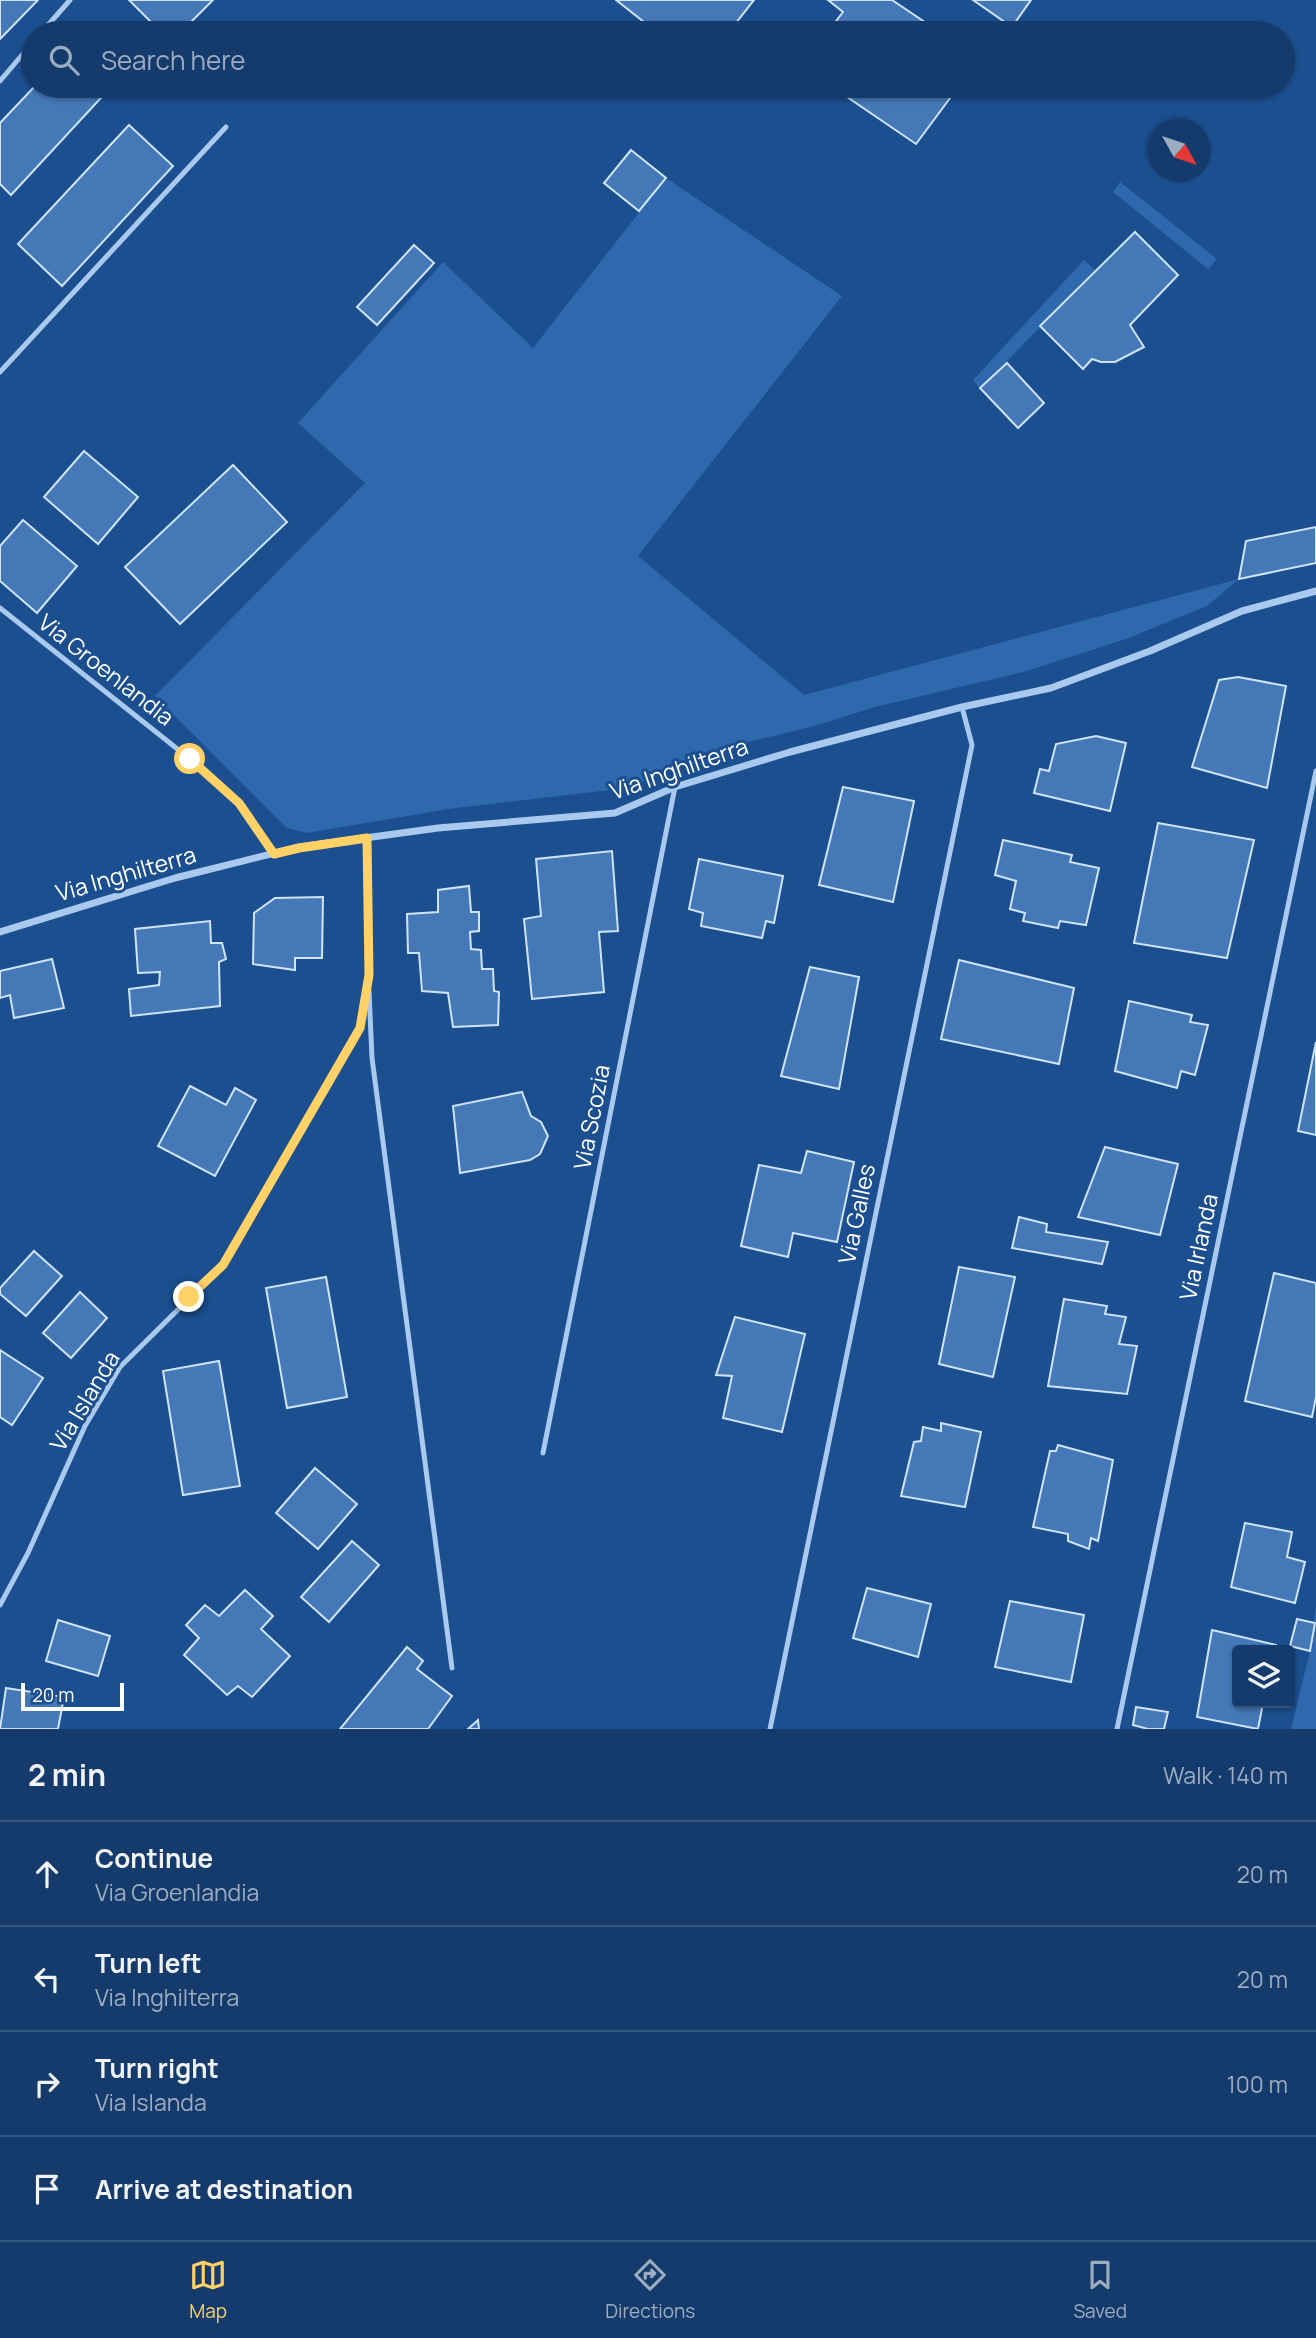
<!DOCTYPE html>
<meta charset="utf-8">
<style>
body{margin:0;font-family:Manrope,sans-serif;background:#1d4271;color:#f1f3f6}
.controls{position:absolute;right:21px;bottom:21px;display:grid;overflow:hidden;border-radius:7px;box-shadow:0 2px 5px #0004}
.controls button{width:63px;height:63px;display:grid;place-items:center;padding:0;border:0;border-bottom:2px solid #33557e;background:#143b6b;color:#f1f3f6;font:35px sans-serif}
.compass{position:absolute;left:1148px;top:119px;width:63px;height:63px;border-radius:50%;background:#143b6b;box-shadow:0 2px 5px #0004;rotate:130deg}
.scale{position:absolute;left:21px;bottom:18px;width:103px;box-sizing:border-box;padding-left:7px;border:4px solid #fff;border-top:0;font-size:19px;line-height:24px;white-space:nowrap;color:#fff;-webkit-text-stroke:5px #1b4f8f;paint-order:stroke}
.stop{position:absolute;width:21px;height:21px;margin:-16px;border:5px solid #ffd166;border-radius:50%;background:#fff}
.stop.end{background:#ffd166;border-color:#fff;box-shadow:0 2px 7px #0008}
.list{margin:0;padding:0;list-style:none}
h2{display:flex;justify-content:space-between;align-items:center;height:91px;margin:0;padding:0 28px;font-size:30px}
h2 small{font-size:23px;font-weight:400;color:#9dadc1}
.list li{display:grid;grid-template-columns:46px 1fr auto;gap:21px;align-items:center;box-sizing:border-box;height:105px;padding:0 28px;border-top:2px solid #33557e}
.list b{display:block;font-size:26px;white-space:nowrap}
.list p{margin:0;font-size:23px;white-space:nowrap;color:#9dadc1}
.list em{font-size:23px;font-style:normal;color:#9dadc1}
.icon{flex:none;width:38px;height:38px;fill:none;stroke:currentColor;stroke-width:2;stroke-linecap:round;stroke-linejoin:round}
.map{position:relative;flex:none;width:1316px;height:1729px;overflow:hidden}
.search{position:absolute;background:#143b6b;box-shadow:0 2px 5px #0004;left:21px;right:21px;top:21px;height:77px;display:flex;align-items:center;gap:18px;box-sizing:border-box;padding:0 24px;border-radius:38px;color:#9dadc1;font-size:26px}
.sheet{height:511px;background:#143b6b}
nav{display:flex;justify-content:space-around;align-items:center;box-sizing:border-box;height:98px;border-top:2px solid #33557e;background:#143b6b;font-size:19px;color:#9dadc1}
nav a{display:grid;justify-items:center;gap:4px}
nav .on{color:#ffd166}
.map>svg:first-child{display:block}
.green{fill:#2e69ad}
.building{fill:#4478b7;stroke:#cfe3fa;stroke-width:2}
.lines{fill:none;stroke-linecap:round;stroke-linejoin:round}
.lane{stroke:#a9c9ee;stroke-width:5}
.street{stroke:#a9c9ee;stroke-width:7}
.route{stroke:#ffd166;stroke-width:9}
.labels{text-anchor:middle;stroke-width:6;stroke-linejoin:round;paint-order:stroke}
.street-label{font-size:23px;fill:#fff;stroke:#1b4f8f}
</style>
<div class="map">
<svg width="1316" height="1729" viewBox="0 0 1316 1729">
<rect width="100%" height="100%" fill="#1b4f8f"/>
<g class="green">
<polygon points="666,178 842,296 638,556 804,695 1239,579 1207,606 1126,639 1027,671 875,707 818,725 745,743 693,759 658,777 619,789 448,809 307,833 287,828 155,696 365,483 298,423 443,262 533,348"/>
<polygon points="1120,182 1217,259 1208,269 1113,192"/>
<polygon points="1084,260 1096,271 980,388 973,380"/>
<polygon points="1316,1606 1316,1729 1291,1729 1310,1651"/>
</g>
<g class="building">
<polygon points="0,0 38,0 0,39"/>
<polygon points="129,0 213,0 180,33 162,33"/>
<polygon points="616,0 754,0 728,33 658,33"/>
<polygon points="828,0 892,0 941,33 827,33 843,12"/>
<polygon points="973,0 1031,0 1012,27"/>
<polygon points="35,86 112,86 11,195 0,184 0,123"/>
<polygon points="831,86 959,86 916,144"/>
<polygon points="129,125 173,166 62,286 18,244"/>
<polygon points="631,150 666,178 639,211 604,183"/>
<polygon points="1135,232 1178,275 1130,325 1144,347 1115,362 1101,362 1092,359 1083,369 1040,326"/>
<polygon points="414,245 434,263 377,325 357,307"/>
<polygon points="1007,363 1044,403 1018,428 980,388"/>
<polygon points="84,451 138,497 98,544 44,497"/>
<polygon points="233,465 287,522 180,624 125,567"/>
<polygon points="23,520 77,566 37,613 0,581 0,546"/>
<polygon points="1316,527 1316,563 1239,579 1246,541"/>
<polygon points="1238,677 1286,686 1267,788 1192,767 1219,680"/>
<polygon points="1096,736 1126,743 1110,811 1034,793 1040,769 1049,771 1056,744"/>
<polygon points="843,787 914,801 893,902 819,885"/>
<polygon points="1158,823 1254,840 1227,958 1134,943"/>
<polygon points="1003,840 1072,855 1070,862 1099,868 1086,925 1060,921 1058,928 1023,921 1025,913 1010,909 1016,881 995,875"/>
<polygon points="612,851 618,931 599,932 604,992 532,999 524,919 541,916 536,859"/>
<polygon points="699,859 783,876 774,923 766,921 762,938 701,926 703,913 689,909"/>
<polygon points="469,886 471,912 479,912 479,931 470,932 471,949 481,950 482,969 493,969 494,991 499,992 498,1025 453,1027 448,993 422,991 419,953 408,953 407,914 438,912 438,890"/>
<polygon points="323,897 322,958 295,958 295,970 253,964 254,913 275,898"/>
<polygon points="210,921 211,943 222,943 226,959 219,962 220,1006 131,1016 129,989 159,985 160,972 138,973 135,929"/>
<polygon points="52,959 64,1008 14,1018 10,995 0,998 0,971"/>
<polygon points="959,960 1074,988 1059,1064 941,1039"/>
<polygon points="810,967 859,977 839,1089 781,1076"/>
<polygon points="1129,1001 1192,1015 1190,1022 1208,1025 1195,1075 1181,1071 1177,1088 1115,1071"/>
<polygon points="1316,1042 1316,1135 1298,1131"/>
<polygon points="190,1086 226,1105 235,1088 256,1100 215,1176 158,1146"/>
<polygon points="522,1092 531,1116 541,1122 548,1136 540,1154 530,1160 460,1173 453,1106"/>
<polygon points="1105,1147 1178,1164 1160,1235 1078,1217"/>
<polygon points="807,1151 854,1162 837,1242 793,1233 788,1257 741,1246 759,1165 801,1173"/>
<polygon points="1019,1217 1047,1224 1046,1232 1108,1242 1102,1264 1012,1248"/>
<polygon points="34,1251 62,1276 26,1316 0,1294 0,1288"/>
<polygon points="959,1267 1015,1277 993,1377 939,1364"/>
<polygon points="1274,1273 1316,1283 1316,1397 1312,1417 1245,1401"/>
<polygon points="326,1277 347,1397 287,1408 266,1288"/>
<polygon points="80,1292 107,1318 71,1358 43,1333"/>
<polygon points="1064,1299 1107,1306 1105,1314 1126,1317 1119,1344 1137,1346 1127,1394 1048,1386"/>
<polygon points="735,1317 805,1334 782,1432 723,1418 732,1376 716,1375"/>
<polygon points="0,1350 43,1378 12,1425 0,1417"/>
<polygon points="219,1361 240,1486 183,1495 163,1371"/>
<polygon points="941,1423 981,1432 965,1507 901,1496 914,1442 921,1441 923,1427 941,1431"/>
<polygon points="1058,1445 1113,1460 1098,1541 1091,1538 1089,1549 1068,1541 1068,1534 1033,1527 1050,1451 1056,1451"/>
<polygon points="315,1468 357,1504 318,1549 276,1513"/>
<polygon points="1245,1523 1292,1532 1287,1557 1305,1562 1295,1603 1231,1587"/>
<polygon points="352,1541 379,1565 329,1622 301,1597"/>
<polygon points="867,1588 931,1604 918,1657 853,1638"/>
<polygon points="245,1590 273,1616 261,1629 290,1656 252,1697 238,1686 227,1695 184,1655 199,1638 186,1625 205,1605 219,1616"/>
<polygon points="1010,1601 1084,1615 1071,1682 995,1667"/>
<polygon points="1297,1619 1315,1623 1310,1651 1290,1646"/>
<polygon points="58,1620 110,1636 98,1676 46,1661"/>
<polygon points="1212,1630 1276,1645 1275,1650 1237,1650 1237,1703 1263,1703 1258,1729 1197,1717"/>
<polygon points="407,1647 423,1661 417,1669 452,1696 428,1729 340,1729"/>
<polygon points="6,1688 64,1697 58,1729 0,1729"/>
<polygon points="1136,1707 1168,1712 1164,1729 1148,1729 1133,1725"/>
<polygon points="478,1720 479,1729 468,1729"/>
</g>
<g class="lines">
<g class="lane">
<polyline points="41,33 70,0"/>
<polyline points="0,81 33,42"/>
<polyline points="0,372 226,127"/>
<polyline points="0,608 190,759 239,803 274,854"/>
<polyline points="369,991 372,1058 452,1668"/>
<polyline points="543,1453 675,787"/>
<polyline points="0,1605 28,1553 85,1426 120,1367 223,1265 360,1029 369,975 367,838"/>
<polyline points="770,1729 972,745 962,707"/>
<polyline points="1117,1729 1316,771"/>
</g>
<polyline class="street" points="0,932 175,878 299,847 438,828 615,813 675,787 790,752 962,707 1051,688 1150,651 1242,611 1316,591"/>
</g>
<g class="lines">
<polyline class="route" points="189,1297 223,1265 360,1028 369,975 367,838 299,848 274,854 239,803 190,759"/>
</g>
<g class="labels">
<g class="street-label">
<text transform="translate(106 670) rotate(38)" y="8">Via Groenlandia</text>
<text transform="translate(679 769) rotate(-19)" y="8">Via Inghilterra</text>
<text transform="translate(126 874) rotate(-16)" y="8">Via Inghilterra</text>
<text transform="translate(592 1117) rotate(-79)" y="8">Via Scozia</text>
<text transform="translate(857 1214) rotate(-78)" y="8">Via Galles</text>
<text transform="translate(1199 1247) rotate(-78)" y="8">Via Irlanda</text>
<text transform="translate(85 1401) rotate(-59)" y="8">Via Islanda</text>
</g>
</g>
</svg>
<div class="controls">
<button><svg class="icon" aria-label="layers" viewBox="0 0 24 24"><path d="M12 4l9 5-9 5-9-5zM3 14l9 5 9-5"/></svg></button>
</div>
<svg class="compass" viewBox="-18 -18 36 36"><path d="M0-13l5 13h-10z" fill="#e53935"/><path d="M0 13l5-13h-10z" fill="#9dadc1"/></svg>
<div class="scale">20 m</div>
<div class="stop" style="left:190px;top:759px"></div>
<div class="stop end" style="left:189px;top:1297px"></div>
<div class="search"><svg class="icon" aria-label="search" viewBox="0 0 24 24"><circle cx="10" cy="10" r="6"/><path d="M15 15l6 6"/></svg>Search here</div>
</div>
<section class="sheet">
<h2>2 min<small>Walk · 140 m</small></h2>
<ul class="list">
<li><svg class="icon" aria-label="ahead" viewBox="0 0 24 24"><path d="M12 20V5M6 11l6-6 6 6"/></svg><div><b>Continue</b><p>Via Groenlandia</p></div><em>20 m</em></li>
<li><svg class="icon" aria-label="left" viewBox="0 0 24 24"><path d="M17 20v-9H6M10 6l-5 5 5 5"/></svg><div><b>Turn left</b><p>Via Inghilterra</p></div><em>20 m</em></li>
<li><svg class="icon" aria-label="right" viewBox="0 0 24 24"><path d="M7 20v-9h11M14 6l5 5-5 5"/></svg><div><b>Turn right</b><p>Via Islanda</p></div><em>100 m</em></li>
<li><svg class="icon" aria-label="arrive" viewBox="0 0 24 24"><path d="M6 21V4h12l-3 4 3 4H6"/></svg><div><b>Arrive at destination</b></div></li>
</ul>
</section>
<nav>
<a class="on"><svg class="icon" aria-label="map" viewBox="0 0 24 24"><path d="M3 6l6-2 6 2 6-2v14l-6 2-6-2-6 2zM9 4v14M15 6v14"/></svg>Map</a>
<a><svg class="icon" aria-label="directions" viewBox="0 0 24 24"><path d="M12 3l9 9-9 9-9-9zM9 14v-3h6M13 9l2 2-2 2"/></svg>Directions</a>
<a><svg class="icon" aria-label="saved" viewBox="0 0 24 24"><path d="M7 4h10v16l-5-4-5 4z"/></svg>Saved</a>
</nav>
